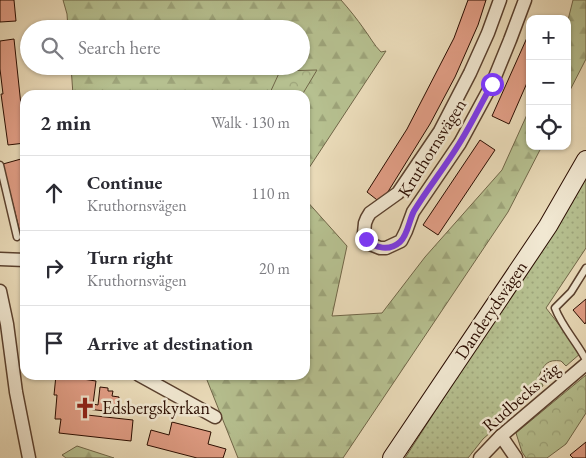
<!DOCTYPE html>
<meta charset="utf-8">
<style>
body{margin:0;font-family:"EB Garamond",serif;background:#f7f7f7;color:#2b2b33}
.controls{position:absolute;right:15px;top:15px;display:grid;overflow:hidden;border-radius:10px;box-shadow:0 1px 4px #0004}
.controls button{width:45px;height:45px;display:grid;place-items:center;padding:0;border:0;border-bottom:1px solid #e1e1e2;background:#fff;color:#2b2b33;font:25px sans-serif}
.stop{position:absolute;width:15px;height:15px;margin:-11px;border:4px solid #7c3aed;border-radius:50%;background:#fff}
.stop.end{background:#7c3aed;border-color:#fff;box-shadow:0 1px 5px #0008}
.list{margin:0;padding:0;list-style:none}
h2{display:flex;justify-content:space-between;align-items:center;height:65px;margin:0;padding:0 20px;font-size:21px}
h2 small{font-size:16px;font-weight:400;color:#7c7c81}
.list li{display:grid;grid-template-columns:32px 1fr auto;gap:15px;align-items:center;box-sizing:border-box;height:75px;padding:0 20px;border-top:1px solid #e1e1e2}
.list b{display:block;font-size:19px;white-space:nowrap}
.list p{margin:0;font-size:16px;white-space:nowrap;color:#7c7c81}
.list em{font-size:16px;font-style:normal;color:#7c7c81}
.icon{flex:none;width:28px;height:28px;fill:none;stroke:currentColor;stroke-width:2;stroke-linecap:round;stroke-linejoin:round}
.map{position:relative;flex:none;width:586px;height:458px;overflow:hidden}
.search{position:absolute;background:#fff;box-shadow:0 1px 4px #0004;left:20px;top:20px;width:290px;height:55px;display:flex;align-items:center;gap:12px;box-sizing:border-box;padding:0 18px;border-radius:28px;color:#7c7c81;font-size:19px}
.panel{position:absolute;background:#fff;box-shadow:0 1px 4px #0004;left:20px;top:90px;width:290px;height:290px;border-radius:15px}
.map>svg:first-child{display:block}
.grass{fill:url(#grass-dots);stroke:#706648}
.forest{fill:url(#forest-firs);stroke:#706648}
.park{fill:url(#park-crowns);stroke:#706648}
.building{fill:#e29e86;stroke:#2a0c00}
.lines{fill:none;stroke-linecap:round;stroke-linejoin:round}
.lane-casing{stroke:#5a402e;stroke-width:9}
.street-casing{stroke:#5a402e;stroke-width:15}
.secondary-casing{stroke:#2a0c00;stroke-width:20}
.lane{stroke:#f1e8d2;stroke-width:6}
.street{stroke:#f1e8d2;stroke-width:12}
.secondary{stroke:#f1e8d2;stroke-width:18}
.route{stroke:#7c3aed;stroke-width:6}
.labels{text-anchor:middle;stroke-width:5;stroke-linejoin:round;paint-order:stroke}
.street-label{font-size:18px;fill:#2a0c00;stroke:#f1e8d2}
.poi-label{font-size:18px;fill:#2a0c00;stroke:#f1e8d2;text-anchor:start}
</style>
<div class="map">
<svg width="586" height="458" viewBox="0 0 586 458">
<defs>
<pattern id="grass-dots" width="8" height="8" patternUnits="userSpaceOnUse" patternTransform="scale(1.25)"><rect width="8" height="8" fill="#b6c090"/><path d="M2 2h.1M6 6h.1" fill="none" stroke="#9da47a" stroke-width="1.8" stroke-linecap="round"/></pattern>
<pattern id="forest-firs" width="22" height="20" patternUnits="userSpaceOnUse" patternTransform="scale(1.25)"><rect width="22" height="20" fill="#b6c090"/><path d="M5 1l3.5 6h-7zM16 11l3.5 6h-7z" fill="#9da47a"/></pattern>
<pattern id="park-crowns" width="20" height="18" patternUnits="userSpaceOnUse" patternTransform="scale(1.25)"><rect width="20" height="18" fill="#b6c090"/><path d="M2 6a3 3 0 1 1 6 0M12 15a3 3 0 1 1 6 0" fill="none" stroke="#9da47a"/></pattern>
</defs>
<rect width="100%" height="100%" fill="#eadbb9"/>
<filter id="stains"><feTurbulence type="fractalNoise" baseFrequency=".004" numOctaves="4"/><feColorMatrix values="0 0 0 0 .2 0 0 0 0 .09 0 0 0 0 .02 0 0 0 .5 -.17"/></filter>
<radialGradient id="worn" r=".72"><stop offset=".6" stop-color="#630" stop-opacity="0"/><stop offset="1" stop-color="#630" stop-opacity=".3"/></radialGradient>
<path class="grass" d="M586 177V248L546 308 581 353 566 366 561 361C548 359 544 364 539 376L543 386 483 439 468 458H405Z"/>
<g class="forest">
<path d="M63 0H341C349 9 357 19 364 29 370 37 374 45 381 52L386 51 305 174V95H73L71 66H301V29H68L67 14Z"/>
<polygon points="573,0 586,0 586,59 567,96 567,24"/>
<polygon points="530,108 530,146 542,146 508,212 343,458 238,458 205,375 305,375 305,199 347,246 332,316 382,313 425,257 502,170"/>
<polygon points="77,446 114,458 66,458 62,455"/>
</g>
<g class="park">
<polygon points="317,70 302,95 269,95 280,71"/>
<polygon points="586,375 586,413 566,444 547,458 526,458 522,452 516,433"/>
</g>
<g class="building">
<polygon points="0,0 14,0 16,21 0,22"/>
<polygon points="468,0 486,0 478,25 455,77 430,124 381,203 367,192 407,129 454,38"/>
<polygon points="530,31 530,76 509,124 492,116"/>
<polygon points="14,39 25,143 8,145 1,94 3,94 0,69 0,41"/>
<polygon points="480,140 495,150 438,235 423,225"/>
<polygon points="21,159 25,173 25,232 20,233 3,164"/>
<polygon points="586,299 586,322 585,324 573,310"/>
<polygon points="56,375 96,381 93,404 98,405 100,387 108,388 108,391 113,391 112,396 119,397 118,408 114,408 114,412 87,409 87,415 133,420 131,441 59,433 61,419 55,419 57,395 54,395"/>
<polygon points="172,422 211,432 208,444 226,449 223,458 197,458 147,445 151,430 169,435"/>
<polygon points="586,442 586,458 573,458 570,455"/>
</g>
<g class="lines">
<g class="lane-casing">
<g id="lane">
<polyline points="0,165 17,237"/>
<path d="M586 268 571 292 555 308C562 327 577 342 586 360"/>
</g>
</g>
<g class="street-casing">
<g id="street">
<polyline points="500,0 488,33 470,73 440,131 398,193 370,213 367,218 365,223 364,233 366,239 370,244 380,248 386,248 401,241 406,231 413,212 460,143 492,84 510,40 525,0"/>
<polyline points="0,259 25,260"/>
<polyline points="0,291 7,324 16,392 29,458"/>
<polyline points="139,375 215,417"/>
<polyline points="501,436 516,458"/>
<polyline points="480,458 501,436 586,364"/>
</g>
</g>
<g class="secondary-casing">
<polyline id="secondary" points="392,458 548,226 586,160"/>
</g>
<use href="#lane" class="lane"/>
<use href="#street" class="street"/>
<use href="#secondary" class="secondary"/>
</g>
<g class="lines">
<path class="route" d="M366 239C375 249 390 251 400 242 408 235 409 220 414 211 428 188 445 167 459 144 471 125 481 104 492 84"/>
</g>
<defs>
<g id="church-bare" transform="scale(1.725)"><path d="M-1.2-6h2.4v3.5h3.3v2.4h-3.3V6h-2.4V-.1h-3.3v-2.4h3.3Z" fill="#8f2418" stroke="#f1e8d2" stroke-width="2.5" paint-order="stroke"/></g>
</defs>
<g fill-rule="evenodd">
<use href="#church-bare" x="85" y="408"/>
</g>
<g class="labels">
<g class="street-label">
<text transform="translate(432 148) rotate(-58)" y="6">Kruthornsvägen</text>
<text transform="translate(491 310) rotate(-56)" y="6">Danderydsvägen</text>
<text transform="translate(521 397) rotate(-41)" y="6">Rudbecks väg</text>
</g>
<g class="poi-label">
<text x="102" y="414">Edsbergskyrkan</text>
</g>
</g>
<rect width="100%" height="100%" filter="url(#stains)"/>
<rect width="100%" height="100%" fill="url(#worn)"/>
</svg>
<div class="controls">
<button>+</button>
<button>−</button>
<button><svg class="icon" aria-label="locate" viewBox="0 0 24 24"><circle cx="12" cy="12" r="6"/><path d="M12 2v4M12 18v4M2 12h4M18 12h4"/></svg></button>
</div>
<div class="stop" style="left:492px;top:84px"></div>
<div class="stop end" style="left:366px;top:239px"></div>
<div class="search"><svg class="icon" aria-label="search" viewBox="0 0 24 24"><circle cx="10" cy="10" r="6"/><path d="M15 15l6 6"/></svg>Search here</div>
<section class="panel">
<h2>2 min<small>Walk · 130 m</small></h2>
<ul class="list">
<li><svg class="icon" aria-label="ahead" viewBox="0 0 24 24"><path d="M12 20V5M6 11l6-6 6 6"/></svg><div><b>Continue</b><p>Kruthornsvägen</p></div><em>110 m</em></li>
<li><svg class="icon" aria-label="right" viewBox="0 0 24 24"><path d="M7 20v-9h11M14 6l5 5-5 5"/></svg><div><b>Turn right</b><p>Kruthornsvägen</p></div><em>20 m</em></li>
<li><svg class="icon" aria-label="arrive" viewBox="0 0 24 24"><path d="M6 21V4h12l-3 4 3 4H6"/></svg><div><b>Arrive at destination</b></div></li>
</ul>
</section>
</div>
